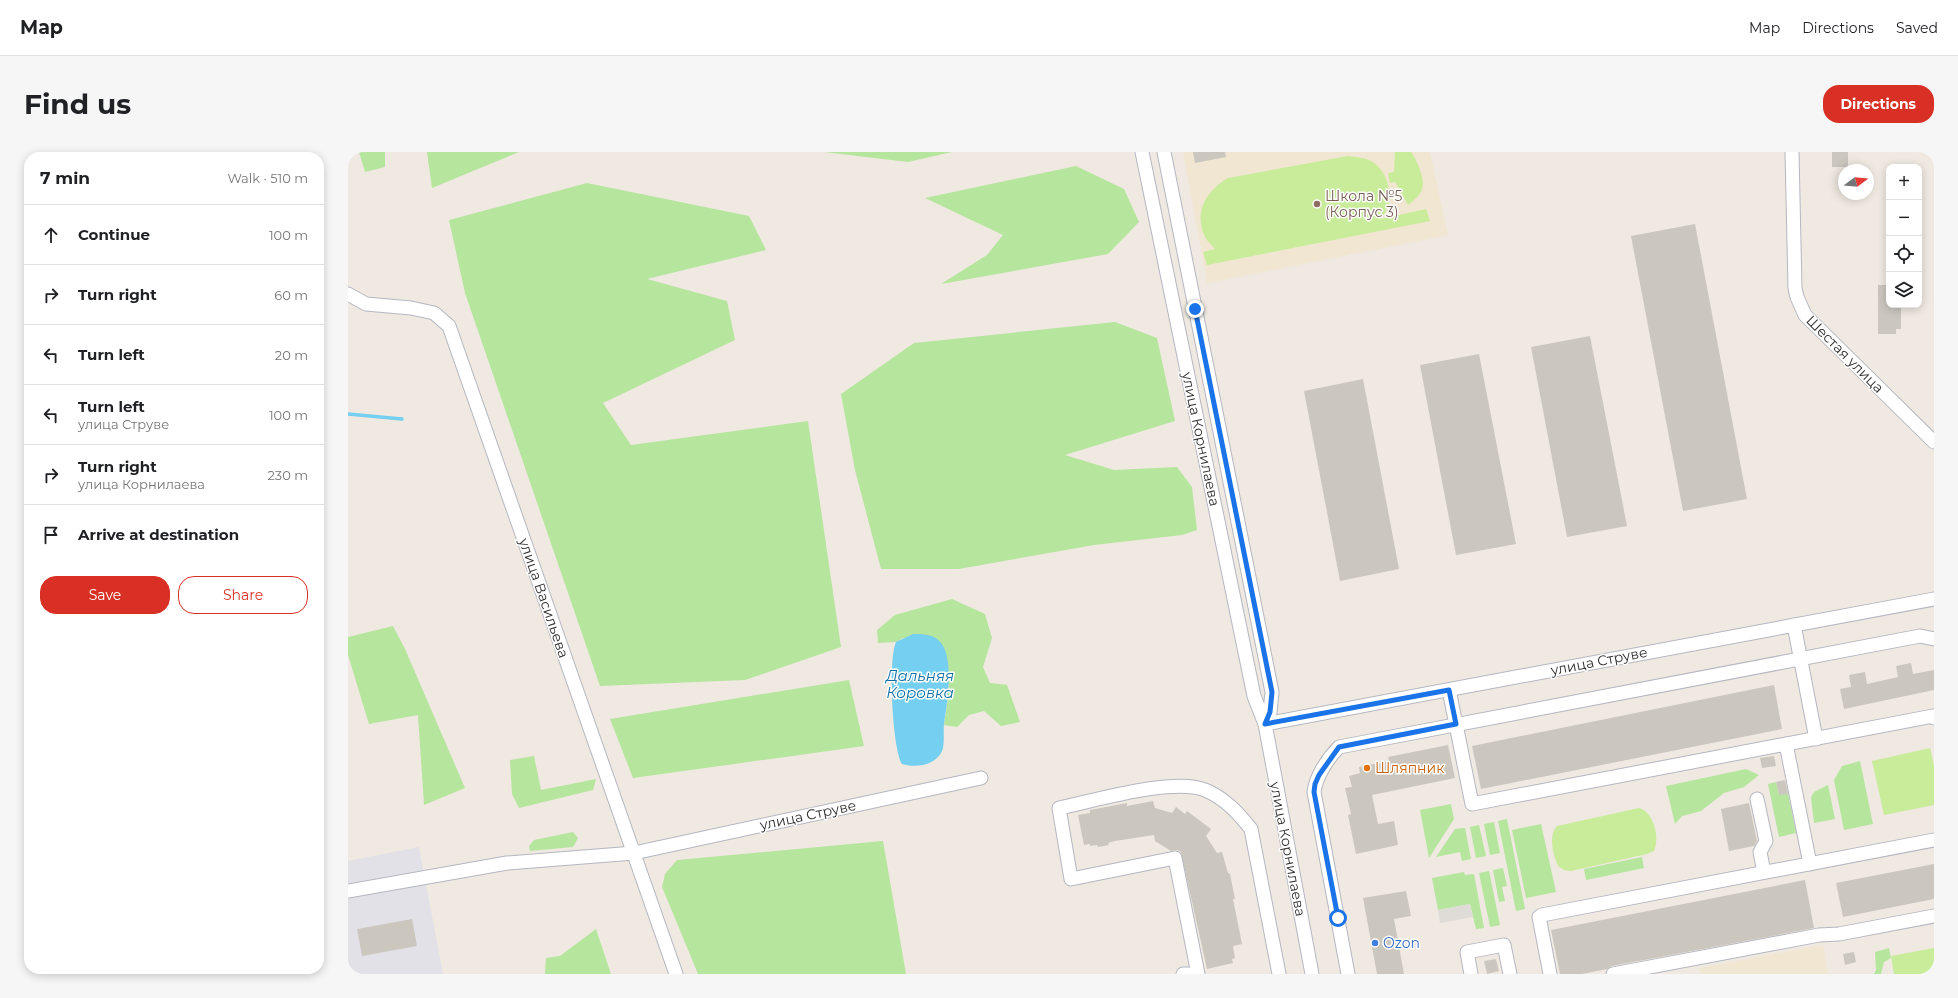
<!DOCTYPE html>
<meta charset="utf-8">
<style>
body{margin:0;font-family:Montserrat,sans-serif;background:#f6f6f6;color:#202124}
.controls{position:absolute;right:12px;top:12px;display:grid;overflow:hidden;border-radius:8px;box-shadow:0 2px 10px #0003}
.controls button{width:36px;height:36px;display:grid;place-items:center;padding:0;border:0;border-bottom:1px solid #e0e0e0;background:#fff;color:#202124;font:20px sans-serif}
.compass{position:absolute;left:1490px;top:12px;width:36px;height:36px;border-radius:50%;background:#fff;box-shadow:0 2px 10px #0003;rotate:74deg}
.stop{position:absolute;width:12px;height:12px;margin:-9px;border:3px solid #1a73e8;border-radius:50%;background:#fff}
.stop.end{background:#1a73e8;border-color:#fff;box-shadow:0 1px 4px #0008}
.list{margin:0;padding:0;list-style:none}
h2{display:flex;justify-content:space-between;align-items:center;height:52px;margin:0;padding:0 16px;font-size:17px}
h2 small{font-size:13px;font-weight:400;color:#757577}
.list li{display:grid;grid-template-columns:26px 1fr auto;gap:12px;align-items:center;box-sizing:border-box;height:60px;padding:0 16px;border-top:1px solid #e0e0e0}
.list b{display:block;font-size:15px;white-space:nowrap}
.list p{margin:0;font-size:13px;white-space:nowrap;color:#757577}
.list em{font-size:13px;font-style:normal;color:#757577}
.actions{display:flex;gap:8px;padding:12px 16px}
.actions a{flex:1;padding:9px 0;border:1px solid #d93025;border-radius:16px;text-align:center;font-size:14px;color:#d93025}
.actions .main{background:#d93025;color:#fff}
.icon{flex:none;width:22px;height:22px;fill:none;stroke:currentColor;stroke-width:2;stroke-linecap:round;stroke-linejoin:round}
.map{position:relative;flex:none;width:1586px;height:822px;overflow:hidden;border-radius:16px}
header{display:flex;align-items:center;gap:24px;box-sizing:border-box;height:56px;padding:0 20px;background:#fff;border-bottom:1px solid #e0e0e0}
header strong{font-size:19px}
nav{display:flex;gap:22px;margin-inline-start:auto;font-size:14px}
.intro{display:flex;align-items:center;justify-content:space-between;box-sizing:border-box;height:96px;padding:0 24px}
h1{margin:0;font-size:28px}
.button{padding:10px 18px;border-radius:16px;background:#d93025;color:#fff;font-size:14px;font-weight:700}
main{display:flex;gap:24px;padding:0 24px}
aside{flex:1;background:#fff;border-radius:16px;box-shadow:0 2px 10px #0003}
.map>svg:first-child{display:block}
.industrial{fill:#e3e1e8}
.education{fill:#f0e6d1}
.green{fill:#b6e59e}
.pitch{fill:#c9ec9a}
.plaza{fill:#dfdcd8}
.water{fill:#75cff0}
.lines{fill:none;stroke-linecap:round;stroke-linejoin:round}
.stream{stroke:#75cff0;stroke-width:3.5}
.building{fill:#cbc7bf}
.minor-casing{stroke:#b4b7c1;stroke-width:15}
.minor{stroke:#fff;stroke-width:13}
.route{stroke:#1a73e8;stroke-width:5}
.education-dot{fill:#8d6e63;stroke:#fff;stroke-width:1.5}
.food-dot{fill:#e8710a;stroke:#fff;stroke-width:1.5}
.shop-dot{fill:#3f7fe0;stroke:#fff;stroke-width:1.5}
.labels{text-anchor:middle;stroke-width:3;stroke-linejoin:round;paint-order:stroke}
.education-label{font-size:14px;fill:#785e54;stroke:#fff;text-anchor:start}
.street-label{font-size:14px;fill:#2e2e2e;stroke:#fff}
.food-label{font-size:14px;fill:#c56008;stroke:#fff;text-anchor:start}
.shop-label{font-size:14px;fill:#366cbe;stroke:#fff;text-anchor:start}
.water-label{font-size:15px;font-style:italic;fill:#0d6fa3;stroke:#fff}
</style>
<header>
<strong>Map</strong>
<nav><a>Map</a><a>Directions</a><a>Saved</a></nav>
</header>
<div class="intro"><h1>Find us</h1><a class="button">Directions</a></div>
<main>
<aside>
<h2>7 min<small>Walk · 510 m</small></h2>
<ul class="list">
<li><svg class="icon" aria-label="ahead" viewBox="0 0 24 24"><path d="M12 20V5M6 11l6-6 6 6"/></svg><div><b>Continue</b></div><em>100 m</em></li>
<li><svg class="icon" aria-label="right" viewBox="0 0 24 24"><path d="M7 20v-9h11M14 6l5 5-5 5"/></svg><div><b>Turn right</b></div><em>60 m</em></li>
<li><svg class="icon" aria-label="left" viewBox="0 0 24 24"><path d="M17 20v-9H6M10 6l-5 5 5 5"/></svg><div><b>Turn left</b></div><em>20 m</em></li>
<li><svg class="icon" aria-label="left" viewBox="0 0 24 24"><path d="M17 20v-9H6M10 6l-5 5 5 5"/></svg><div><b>Turn left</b><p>улица Струве</p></div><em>100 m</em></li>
<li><svg class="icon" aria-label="right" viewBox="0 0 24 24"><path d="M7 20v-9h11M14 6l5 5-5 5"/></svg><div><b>Turn right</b><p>улица Корнилаева</p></div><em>230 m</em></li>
<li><svg class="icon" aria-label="arrive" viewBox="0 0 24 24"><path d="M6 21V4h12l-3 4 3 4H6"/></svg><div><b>Arrive at destination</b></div></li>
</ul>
<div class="actions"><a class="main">Save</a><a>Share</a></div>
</aside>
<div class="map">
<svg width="1586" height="822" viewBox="0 0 1586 822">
<rect width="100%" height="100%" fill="#efe9e1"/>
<polygon class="industrial" points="71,695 95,822 0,822 0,709"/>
<g class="education">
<polygon points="835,0 1082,0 1100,83 859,131"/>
<polygon points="1475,793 1480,822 1353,822 1352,816"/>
</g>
<g class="green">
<polygon points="11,0 37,0 37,15 17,20"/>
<polygon points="79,0 171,0 84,36"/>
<polygon points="476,0 604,0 560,10"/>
<polygon points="728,14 776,37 791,70 760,102 593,132 639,103 655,83 577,46"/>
<polygon points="239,31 401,64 418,98 299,127 379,149 387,188 255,251 283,293 460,269 493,495 397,528 252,534 117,141 101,68"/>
<polygon points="767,170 809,186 827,269 717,303 766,318 829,315 844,335 849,378 834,383 746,393 611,417 533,417 507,318 493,242 566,191"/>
<path d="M604 447 637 462 644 486 635 515 642 531 659 533 672 570 653 574 636 559 621 563 609 575 596 573C600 547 606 515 592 491L555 486 548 490 530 491 529 478 547 463Z"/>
<polygon points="45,474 57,497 117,636 76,653 70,563 21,572 0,503 0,485"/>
<polygon points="501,528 516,594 285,626 262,567"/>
<polygon points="186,604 193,638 248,627 245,638 171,656 164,642 162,608"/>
<polygon points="1512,609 1525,672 1496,678 1486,628 1494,614"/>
<polygon points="1398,617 1411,623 1396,635 1376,641 1353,659 1334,664 1327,672 1318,634"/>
<polygon points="1428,630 1431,643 1440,641 1448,681 1431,685 1420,632"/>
<polygon points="1480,633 1487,667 1466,671 1463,645 1466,640"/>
<polygon points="1103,652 1106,667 1081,706 1072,658"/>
<polygon points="1159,667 1177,757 1168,759 1150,669"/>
<polygon points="1146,670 1152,701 1142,703 1136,672"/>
<polygon points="1193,672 1208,740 1178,746 1164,678"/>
<polygon points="1131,673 1138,704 1128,706 1122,675"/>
<polygon points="1117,676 1123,707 1114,709 1112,700 1088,705 1107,677"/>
<polygon points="225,680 230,686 225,695 182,699 181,694 186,688"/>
<polygon points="535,689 558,822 350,822 314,735 317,722 329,708"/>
<polygon points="1294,705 1296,716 1238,728 1236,717"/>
<polygon points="1155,716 1159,734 1154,735 1157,749 1151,750 1145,718"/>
<polygon points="1141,719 1152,773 1142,775 1131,721"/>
<polygon points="1116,720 1117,723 1126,722 1136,776 1128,777 1122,752 1090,758 1084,726"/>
<polygon points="248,777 263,822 197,822 198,806 212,804"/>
<polygon points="1541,796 1543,806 1536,810 1533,822 1526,822 1528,818 1527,800"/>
</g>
<g class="pitch">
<path d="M1047 0H1063C1068 6 1076 25 1075 33 1074 42 1067 48 1060 53L1047 30 1042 31 1040 21 1046 20Z"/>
<path d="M1000 4C1007 5 1014 5 1021 8 1037 15 1045 38 1040 54 1039 59 1035 63 1033 67L1078 57 1082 69 859 113 855 100 867 97C864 93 859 89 857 85 845 60 859 38 880 26Z"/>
<polygon points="1582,596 1586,614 1586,653 1536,663 1524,609"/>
<path d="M1291 656C1306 660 1312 686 1306 699L1299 702 1223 719 1216 718 1210 714C1205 702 1200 684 1209 674Z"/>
<polygon points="1586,796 1586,822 1546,822 1543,804"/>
</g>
<polygon class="plaza" points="1122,752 1125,765 1092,771 1090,758"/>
<path class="water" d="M565 482C573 482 582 482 589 487 608 500 599 552 596 572 595 581 597 592 594 599 587 614 567 616 554 612 544 596 540 506 548 490Z"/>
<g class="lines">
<polyline class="stream" points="0,262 54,267"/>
</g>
<g class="building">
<polygon points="845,0 877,0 878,5 847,11"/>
<rect x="1484" y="0" width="16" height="15"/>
<polygon points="1347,72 1399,347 1335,359 1283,84"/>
<polygon points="1530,133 1541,133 1541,153 1553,153 1553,177 1548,177 1548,182 1530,182"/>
<polygon points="1242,184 1279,374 1219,385 1183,195"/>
<polygon points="1131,202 1168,392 1108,403 1072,213"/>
<polygon points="1015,227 1051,417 992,429 956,239"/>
<polygon points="1563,511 1565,522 1586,518 1586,538 1496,557 1492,537 1503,535 1501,523 1517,520 1519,532 1550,525 1548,514"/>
<polygon points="1426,533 1434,577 1133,637 1124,594"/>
<polygon points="1100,593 1107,626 1024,643 1030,672 1046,669 1050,693 1008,702 1000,663 1003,662 997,636 1004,635 1001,624 1012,621 1011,615 1041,609 1040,605"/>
<polygon points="1426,604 1428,614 1414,616 1412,606"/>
<polygon points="1437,628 1440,642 1431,643 1428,630"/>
<polygon points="805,649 807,656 824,661 828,655 837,662 839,659 863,677 858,684 869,701 874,700 880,721 882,722 887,747 885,747 894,792 885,794 887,806 884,807 885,811 859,817 833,700 829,698 823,699 807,689 806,683 767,689 760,691 761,693 750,695 749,693 742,694 742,692 736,693 730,663 742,661 742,658 779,651 779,654"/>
<polygon points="1401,651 1409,689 1406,694 1381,699 1373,657"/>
<polygon points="1586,712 1586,747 1495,765 1488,731"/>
<polygon points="1457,728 1466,776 1264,814 1259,817 1234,822 1212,822 1203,778"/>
<polygon points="1058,739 1063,764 1046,767 1056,822 1029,822 1015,746"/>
<polygon points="64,767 69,794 14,804 9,777"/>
<polygon points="1506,800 1508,810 1497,813 1495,802"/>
<polygon points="1148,807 1151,819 1139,822 1136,809"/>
</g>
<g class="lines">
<g class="minor-casing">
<g id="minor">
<polyline points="794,0 906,544 917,572 922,560 924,540 816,0"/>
<polyline points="1444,0 1447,136 1449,145 1457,163 1586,290"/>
<polyline points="0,142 18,152 63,156 86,161 101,174 328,822"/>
<polyline points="1446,473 1468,587"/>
<polyline points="1101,538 1124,652 1585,564 1586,566"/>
<polyline points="1438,592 1462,712"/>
<polyline points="1409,647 1418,689 1412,700 1416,720"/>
<polyline points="0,739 159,711 286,701 633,626"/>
<polyline points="835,822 841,822"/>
<path d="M850 822 827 706 723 727 711 656C746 649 825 625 857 638 877 646 891 662 903 677L931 822"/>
<polyline points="964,822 917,572 1586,447"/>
<path d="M1000 822 966 640C968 624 980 606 991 595L1572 484 1586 487"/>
<polyline points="1123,822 1119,800 1156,793 1162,822"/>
<polyline points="1202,822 1192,770 1191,765 1194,763 1586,688"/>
<polyline points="1265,822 1471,783 1491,782 1586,764"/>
</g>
</g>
<use href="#minor" class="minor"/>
</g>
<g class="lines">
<polyline class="route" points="847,157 924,540 922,560 917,572 1101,538 1108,572 991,595 971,623 967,632 966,640 990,766"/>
</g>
<circle class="education-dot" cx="969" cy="52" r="4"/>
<circle class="food-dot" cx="1019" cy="616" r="4"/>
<circle class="shop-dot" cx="1027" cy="791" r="4"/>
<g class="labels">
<g class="education-label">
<text x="977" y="49">Школа №5<tspan x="977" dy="16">(Корпус 3)</tspan></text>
</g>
<g class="street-label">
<text transform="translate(1497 202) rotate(45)" y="5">Шестая улица</text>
<text transform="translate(853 287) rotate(78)" y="5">улица Корнилаева</text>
<text transform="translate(196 446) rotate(71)" y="5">улица Васильева</text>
<text transform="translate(1251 509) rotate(-11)" y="5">улица Струве</text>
<text transform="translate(460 663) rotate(-12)" y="5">улица Струве</text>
<text transform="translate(940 697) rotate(79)" y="5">улица Корнилаева</text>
</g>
<g class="food-label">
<text x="1027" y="621">Шляпник</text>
</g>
<g class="shop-label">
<text x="1035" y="796">Ozon</text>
</g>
<g class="water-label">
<text x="572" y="529">Дальняя<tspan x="572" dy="17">Коровка</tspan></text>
</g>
</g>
</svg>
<div class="controls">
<button>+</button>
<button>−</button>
<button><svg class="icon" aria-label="locate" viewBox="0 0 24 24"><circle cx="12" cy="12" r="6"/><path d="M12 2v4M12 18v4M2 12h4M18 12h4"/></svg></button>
<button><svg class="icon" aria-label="layers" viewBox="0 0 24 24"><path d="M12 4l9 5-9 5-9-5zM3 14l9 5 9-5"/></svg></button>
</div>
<svg class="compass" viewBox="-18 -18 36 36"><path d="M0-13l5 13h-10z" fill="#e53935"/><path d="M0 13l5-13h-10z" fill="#757577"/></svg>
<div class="stop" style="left:990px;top:766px"></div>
<div class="stop end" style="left:847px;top:157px"></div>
</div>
</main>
